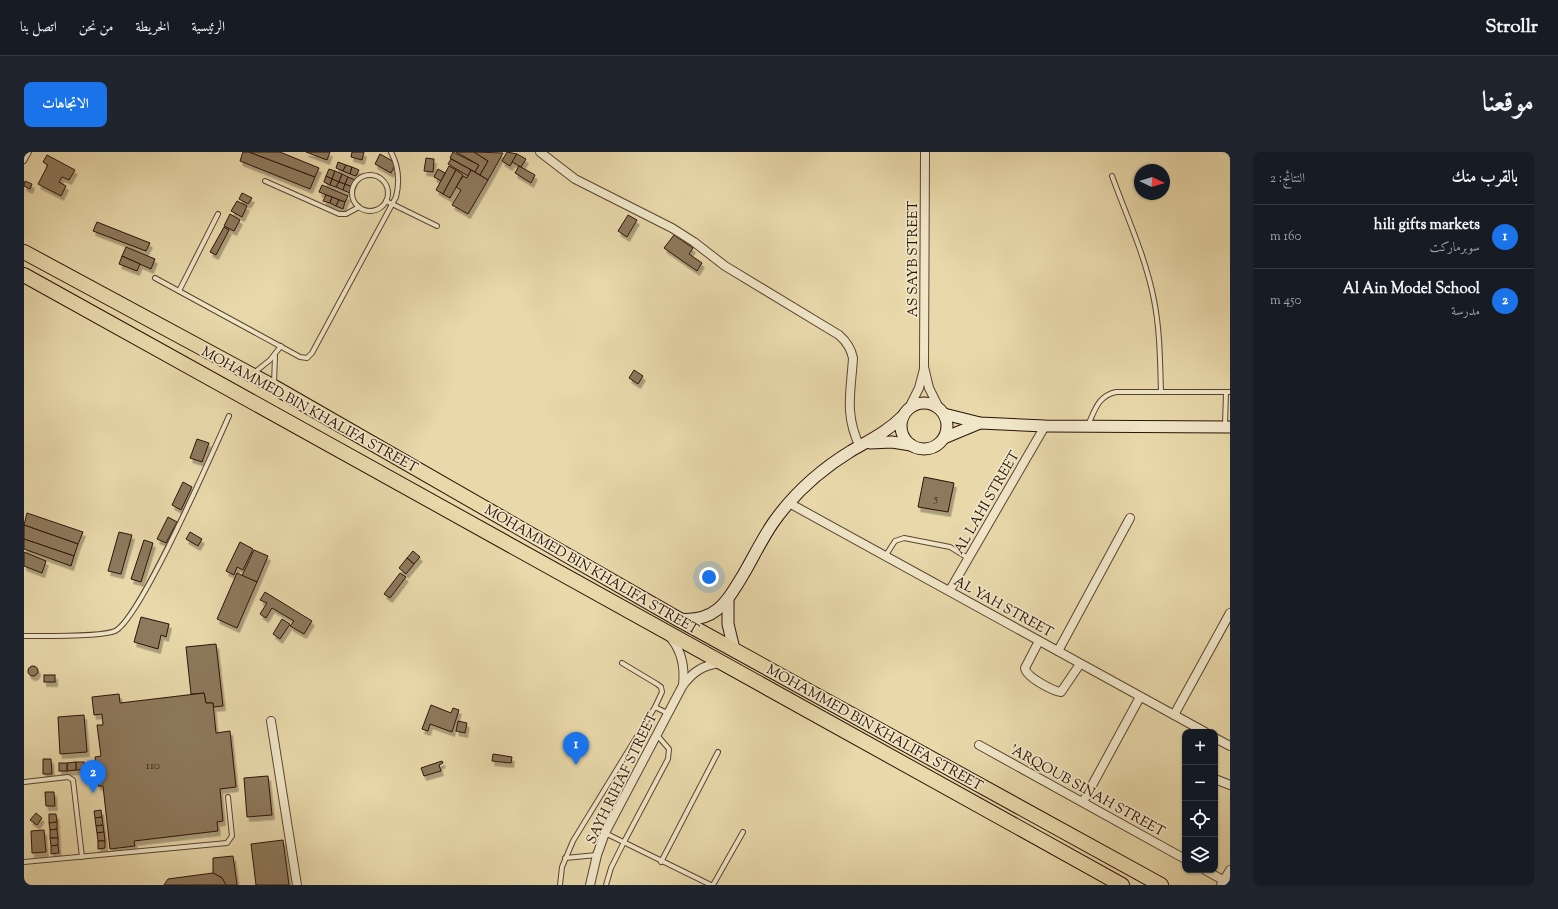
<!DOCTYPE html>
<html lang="ar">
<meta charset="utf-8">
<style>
body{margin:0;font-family:"Sorts Mill Goudy",Amiri,serif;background:#20242c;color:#f1f3f6;direction:rtl}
.controls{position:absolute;right:12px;bottom:12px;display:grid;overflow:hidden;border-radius:8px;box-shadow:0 1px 3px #0004}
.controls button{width:36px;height:36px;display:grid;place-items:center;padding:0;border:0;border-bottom:1px solid #363941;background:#171b24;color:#f1f3f6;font:20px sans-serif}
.compass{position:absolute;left:1110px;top:12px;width:36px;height:36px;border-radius:50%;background:#171b24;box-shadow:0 1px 3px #0004;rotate:94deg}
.you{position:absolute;left:685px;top:425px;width:14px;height:14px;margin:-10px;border:3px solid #fff;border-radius:50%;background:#1a73e8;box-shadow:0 0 0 6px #1a73e833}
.badge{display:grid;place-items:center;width:26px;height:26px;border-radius:50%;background:#1a73e8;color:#fff;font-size:13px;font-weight:700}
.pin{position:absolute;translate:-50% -33px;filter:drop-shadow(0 1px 2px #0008)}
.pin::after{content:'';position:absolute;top:21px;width:14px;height:12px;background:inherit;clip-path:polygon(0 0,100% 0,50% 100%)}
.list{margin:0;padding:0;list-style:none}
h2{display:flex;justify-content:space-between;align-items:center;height:52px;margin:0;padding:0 16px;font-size:17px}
h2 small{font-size:13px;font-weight:400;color:#9ea1a6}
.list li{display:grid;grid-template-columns:26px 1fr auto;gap:12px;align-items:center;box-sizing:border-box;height:64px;padding:0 16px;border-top:1px solid #363941}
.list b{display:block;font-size:15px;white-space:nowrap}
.list p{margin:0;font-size:13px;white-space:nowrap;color:#9ea1a6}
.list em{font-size:13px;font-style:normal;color:#9ea1a6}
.icon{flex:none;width:22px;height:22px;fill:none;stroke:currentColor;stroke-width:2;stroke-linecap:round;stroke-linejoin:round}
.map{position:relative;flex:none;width:1206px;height:733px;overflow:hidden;direction:ltr;border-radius:8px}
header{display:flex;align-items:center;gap:24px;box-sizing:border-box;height:56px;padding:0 20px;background:#171b24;border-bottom:1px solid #363941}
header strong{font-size:19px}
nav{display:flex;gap:22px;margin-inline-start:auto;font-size:14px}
.intro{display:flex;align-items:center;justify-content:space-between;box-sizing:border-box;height:96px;padding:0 24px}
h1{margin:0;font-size:28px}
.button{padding:10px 18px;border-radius:8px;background:#1a73e8;color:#fff;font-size:14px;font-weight:700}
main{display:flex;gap:24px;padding:0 24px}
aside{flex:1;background:#171b24;border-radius:8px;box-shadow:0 1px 3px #0004}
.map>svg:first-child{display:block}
.building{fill:#8d795c;stroke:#2b1208;filter:url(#shadow)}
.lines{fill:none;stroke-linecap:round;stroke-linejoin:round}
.lane-casing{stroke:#5a4430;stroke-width:6}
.street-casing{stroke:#5a4430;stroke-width:10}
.secondary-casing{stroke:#2b1208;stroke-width:13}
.highway-casing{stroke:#2b1208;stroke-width:16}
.lane{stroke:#f0e6c8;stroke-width:4}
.street{stroke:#f0e6c8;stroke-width:8}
.secondary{stroke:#f0e6c8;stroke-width:11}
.highway{stroke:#e8d8aa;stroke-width:14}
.labels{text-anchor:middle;stroke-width:3.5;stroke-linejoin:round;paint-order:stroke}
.number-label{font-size:12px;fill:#442c1d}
.street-label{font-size:14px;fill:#2b1208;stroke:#f0e6c8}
</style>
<header>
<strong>Strollr</strong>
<nav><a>الرئيسية</a><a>الخريطة</a><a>من نحن</a><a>اتصل بنا</a></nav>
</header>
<div class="intro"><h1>موقعنا</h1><a class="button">الاتجاهات</a></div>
<main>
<aside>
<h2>بالقرب منك<small>النتائج: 2</small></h2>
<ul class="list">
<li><span class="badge">1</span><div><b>hili gifts markets</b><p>سوبرماركت</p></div><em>160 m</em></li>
<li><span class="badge">2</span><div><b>Al Ain Model School</b><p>مدرسة</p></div><em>450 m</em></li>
</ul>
</aside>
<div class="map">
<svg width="1206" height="733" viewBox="0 0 1206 733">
<defs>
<filter id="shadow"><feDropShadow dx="2.5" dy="4.5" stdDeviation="0" flood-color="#0004"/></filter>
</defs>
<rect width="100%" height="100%" fill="#e8d8aa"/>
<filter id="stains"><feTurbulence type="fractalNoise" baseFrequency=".005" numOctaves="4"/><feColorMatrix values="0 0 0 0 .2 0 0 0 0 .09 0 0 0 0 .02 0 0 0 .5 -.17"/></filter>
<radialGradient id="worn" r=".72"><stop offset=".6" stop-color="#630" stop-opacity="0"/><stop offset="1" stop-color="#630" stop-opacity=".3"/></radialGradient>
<g class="building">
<polygon points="219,0 225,0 291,25 286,37 216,9"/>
<polygon points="225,0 256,0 295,16 291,25"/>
<polygon points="282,0 306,0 303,8"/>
<polygon points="328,0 340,0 338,8 327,5"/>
<polygon points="429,0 455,13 451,20 426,6"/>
<polygon points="432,0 450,0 464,9 456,23 451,20 455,13"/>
<polygon points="450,0 479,1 464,28 456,23 464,9"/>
<polygon points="483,0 493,2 486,14 478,9"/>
<polygon points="356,2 372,11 367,21 351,12"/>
<polygon points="493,2 502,7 497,15 488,10"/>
<polygon points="23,3 51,18 45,28 38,25 35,30 42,34 37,44 14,32 24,13 19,10"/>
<polygon points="402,6 410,7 409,20 400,19"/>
<polygon points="427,7 447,18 444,24 424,12"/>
<polygon points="314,10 322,13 319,19 312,16"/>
<polygon points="322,13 328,15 326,22 319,19"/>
<polygon points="425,14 432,18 419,42 412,38"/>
<polygon points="495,14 511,23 507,31 491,21"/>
<polygon points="328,15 335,18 332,24 326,22"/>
<polygon points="305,17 311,19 308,27 302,24"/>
<polygon points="414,17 421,21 417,29 410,25"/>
<polygon points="432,18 439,23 426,46 419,42"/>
<polygon points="447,18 464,28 444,62 428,53 437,38 432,35 439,24 443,26"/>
<polygon points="311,19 318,22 315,30 308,27"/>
<polygon points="318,22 324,25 321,32 315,30"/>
<polygon points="302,24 308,27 306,33 300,30"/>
<polygon points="324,25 331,28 328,35 321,32"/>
<polygon points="308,27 315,30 312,35 306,33"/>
<polygon points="1,29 8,32 6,37 0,34"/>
<polygon points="315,30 321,32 319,38 312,35"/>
<polygon points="321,32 328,35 326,41 319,38"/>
<polygon points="298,33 324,44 321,50 295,40"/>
<polygon points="218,41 228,46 224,52 215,47"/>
<polygon points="302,43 308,45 306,51 299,49"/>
<polygon points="308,45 315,48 312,54 306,51"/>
<polygon points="315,48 321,50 319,57 312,54"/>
<polygon points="213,49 223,54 218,65 207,59"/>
<polygon points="206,62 216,68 210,79 200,74"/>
<polygon points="604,63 613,68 603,85 594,79"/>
<polygon points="73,70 126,91 122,99 69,79"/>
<polygon points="200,75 205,78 192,103 186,100"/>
<polygon points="650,83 669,96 665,102 678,111 673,119 640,96"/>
<polygon points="102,95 131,107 127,117 98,104"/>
<polygon points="98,104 116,112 113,119 95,112"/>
<polygon points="610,218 619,224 614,232 605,226"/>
<polygon points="173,287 185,291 178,310 166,306"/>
<polygon points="900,325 930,331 924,360 894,355"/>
<polygon points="159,330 168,335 157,358 148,353"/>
<polygon points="3,361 59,380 54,392 0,373"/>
<polygon points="144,365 153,370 142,391 133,387"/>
<polygon points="0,373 54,392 50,404 0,387"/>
<polygon points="95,380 108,383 97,422 84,419"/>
<polygon points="166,380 178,387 174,394 162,387"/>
<polygon points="0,387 50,404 47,414 0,397"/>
<polygon points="120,388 129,391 117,430 107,427"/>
<polygon points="216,390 229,397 219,418 213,415 210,423 202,419"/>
<polygon points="230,398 244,404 233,430 218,424"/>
<polygon points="389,399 396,405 390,412 383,406"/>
<polygon points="0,400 22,409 18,421 0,414"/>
<polygon points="383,406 390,412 382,422 375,416"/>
<polygon points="213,421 233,430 213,476 193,467"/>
<polygon points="376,421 382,425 366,446 360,442"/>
<polygon points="241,440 288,469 280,482 266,474 270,469 248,456 242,466 236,462 243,451 236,448"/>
<polygon points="117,465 145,472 142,485 137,483 134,497 110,490"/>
<polygon points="258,467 266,472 256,487 249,482"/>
<polygon points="192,492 199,554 189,555 189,551 182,551 180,541 167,542 162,495"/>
<circle cx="9" cy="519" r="5"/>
<rect x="20" y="523" width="11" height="7"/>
<polygon points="180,541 182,551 189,551 192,581 206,579 212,635 196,637 199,669 193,670 194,679 110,689 111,694 86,697 79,634 74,634 73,625 69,620 72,612 71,605 77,604 73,573 79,573 78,562 70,563 68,545 95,542 96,551"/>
<polygon points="407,553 427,561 429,556 435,558 428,580 406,572 404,579 398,577"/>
<polygon points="60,563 63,600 36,602 34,565"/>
<polygon points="434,569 443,571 441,581 432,579"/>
<polygon points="469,602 488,605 487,611 468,609"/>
<polygon points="19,607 27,607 28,622 19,622"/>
<polygon points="418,609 419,611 415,613 417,619 400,624 397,616"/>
<rect x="52" y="610" width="8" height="8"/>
<polygon points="52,610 52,618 43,619 43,611"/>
<rect x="35" y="611" width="8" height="8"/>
<polygon points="244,624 248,663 223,665 220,626"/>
<polygon points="21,640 30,640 31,654 22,654"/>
<polygon points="77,658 78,665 71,666 70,659"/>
<polygon points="12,661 18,666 13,673 6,668"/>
<polygon points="25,662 32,662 33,670 25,671"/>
<polygon points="78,665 79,673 72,674 71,666"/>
<polygon points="33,670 33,677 26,678 25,671"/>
<polygon points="79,673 80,680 73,681 72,674"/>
<polygon points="33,677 34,686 26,686 26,678"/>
<polygon points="20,678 22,700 8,701 7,679"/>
<polygon points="80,680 81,689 74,689 73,681"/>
<polygon points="26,686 34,686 34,693 27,694"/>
<polygon points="259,688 265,733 232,733 227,692"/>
<polygon points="74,689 81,689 81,696 74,697"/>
<polygon points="34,693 35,701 27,702 27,694"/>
<polygon points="209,704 213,733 202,733 198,726 189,721 189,706"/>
<polygon points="189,721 198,726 202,733 140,733 144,727"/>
</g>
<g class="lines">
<g class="lane-casing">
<g id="lane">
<polyline points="0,9 5,0"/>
<circle cx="346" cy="41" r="18"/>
<path d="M1088 24C1103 65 1122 106 1130 148 1136 178 1136 209 1137 240"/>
<polyline points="241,29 315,62 322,62 335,55"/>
<polyline points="362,49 413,74"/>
<path d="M131 126 276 205 283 206 288 201 372 45C376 29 375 15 367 0"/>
<polyline points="155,139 194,62"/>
<polyline points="231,220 246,208 257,194"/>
<polyline points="250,231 251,204"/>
<path d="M1064 273C1071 258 1074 244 1092 240H1206"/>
<polyline points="1201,273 1202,240"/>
<polyline points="862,403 871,389 880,386 926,395 944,406"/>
<path d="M0 484C18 484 78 485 91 479 117 466 189 299 205 264"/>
<polyline points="631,555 643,561"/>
<polyline points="0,630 44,625 49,628 58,705"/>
<polyline points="581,681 687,733"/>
<polyline points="541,706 573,703"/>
<polyline points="0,710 203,691 208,684 204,645"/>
<polyline points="637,710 694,600"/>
<polyline points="536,733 538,715 549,689 631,555 638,540 637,535 633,532 598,511"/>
<polyline points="582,733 587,716 600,690 644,607 645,597 633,583"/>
<polyline points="689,733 719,680"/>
</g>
</g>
<g class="street-casing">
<g id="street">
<path d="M516 0 551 27 648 76 670 90 701 114 815 183C823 190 827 196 829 206 827 240 820 262 836 295"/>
<polyline points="901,0 900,215 905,236 915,256"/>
<polyline points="885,256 895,236 900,217"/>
<polyline points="765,351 1181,580"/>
<polyline points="926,438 1021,274"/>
<path d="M646 485C658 499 661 515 659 533"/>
<path d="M1015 489 1001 516C1002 525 1029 539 1037 540L1056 512"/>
<polyline points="1034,499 1106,366"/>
<polyline points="1150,563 1206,461"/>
<polyline points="247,569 273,733"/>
<polyline points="1191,586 1206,594"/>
<polyline points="955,593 1161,707"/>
<polyline points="1191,627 1206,633"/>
<polyline points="1059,650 1116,545"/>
<polyline points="1181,718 1206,732"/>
<path d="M566 733 573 703 581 681 659 533C669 520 679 513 696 511"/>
<polyline points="1197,733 1206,718"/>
</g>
</g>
<g class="secondary-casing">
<g id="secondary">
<circle cx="900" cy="274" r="23"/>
<polyline points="920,262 956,271 1021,274 1206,275"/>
<polyline points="920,286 956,271"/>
<polyline points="846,291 868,290 887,293"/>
<polyline points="704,447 704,472 710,497"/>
<path d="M654 467C691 471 702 451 719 423 729 406 738 387 749 371 770 341 796 318 827 299 846 288 863 280 879 264"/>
</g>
</g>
<g class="highway-casing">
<g id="highway">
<polyline points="0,100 250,235 654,467 1137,733"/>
<polyline points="0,123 1098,733"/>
</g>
</g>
<use href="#lane" class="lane"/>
<use href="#street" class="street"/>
<use href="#secondary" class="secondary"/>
<use href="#highway" class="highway"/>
</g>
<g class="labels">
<g class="number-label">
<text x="912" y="350">5</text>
<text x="129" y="617">110</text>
</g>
<g class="street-label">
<text transform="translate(888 107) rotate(-90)" y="5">AS SAYB STREET</text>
<text transform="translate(286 257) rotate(29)" y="5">MOHAMMED BIN KHALIFA STREET</text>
<text transform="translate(962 350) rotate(-60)" y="5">AL LAHI STREET</text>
<text transform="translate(568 417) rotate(30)" y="5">MOHAMMED BIN KHALIFA STREET</text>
<text transform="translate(980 454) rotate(29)" y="5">AL YAH STREET</text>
<text transform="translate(851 575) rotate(29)" y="5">MOHAMMED BIN KHALIFA STREET</text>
<text transform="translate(597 626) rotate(-64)" y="5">SAYH RIHAF STREET</text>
<text transform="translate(1064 638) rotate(29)" y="5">'ARQOUB SINAH STREET</text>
</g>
</g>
<rect width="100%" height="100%" filter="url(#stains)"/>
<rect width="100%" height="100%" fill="url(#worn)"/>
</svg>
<div class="controls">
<button>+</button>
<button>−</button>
<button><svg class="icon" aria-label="locate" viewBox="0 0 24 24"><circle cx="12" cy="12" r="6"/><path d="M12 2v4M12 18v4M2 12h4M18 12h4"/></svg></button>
<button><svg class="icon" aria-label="layers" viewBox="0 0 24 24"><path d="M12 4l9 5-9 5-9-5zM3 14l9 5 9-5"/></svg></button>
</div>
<svg class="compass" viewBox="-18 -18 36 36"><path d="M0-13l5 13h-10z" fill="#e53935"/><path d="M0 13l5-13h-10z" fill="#9ea1a6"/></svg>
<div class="you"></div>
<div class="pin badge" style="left:552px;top:613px">1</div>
<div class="pin badge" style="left:69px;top:641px">2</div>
</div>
</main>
